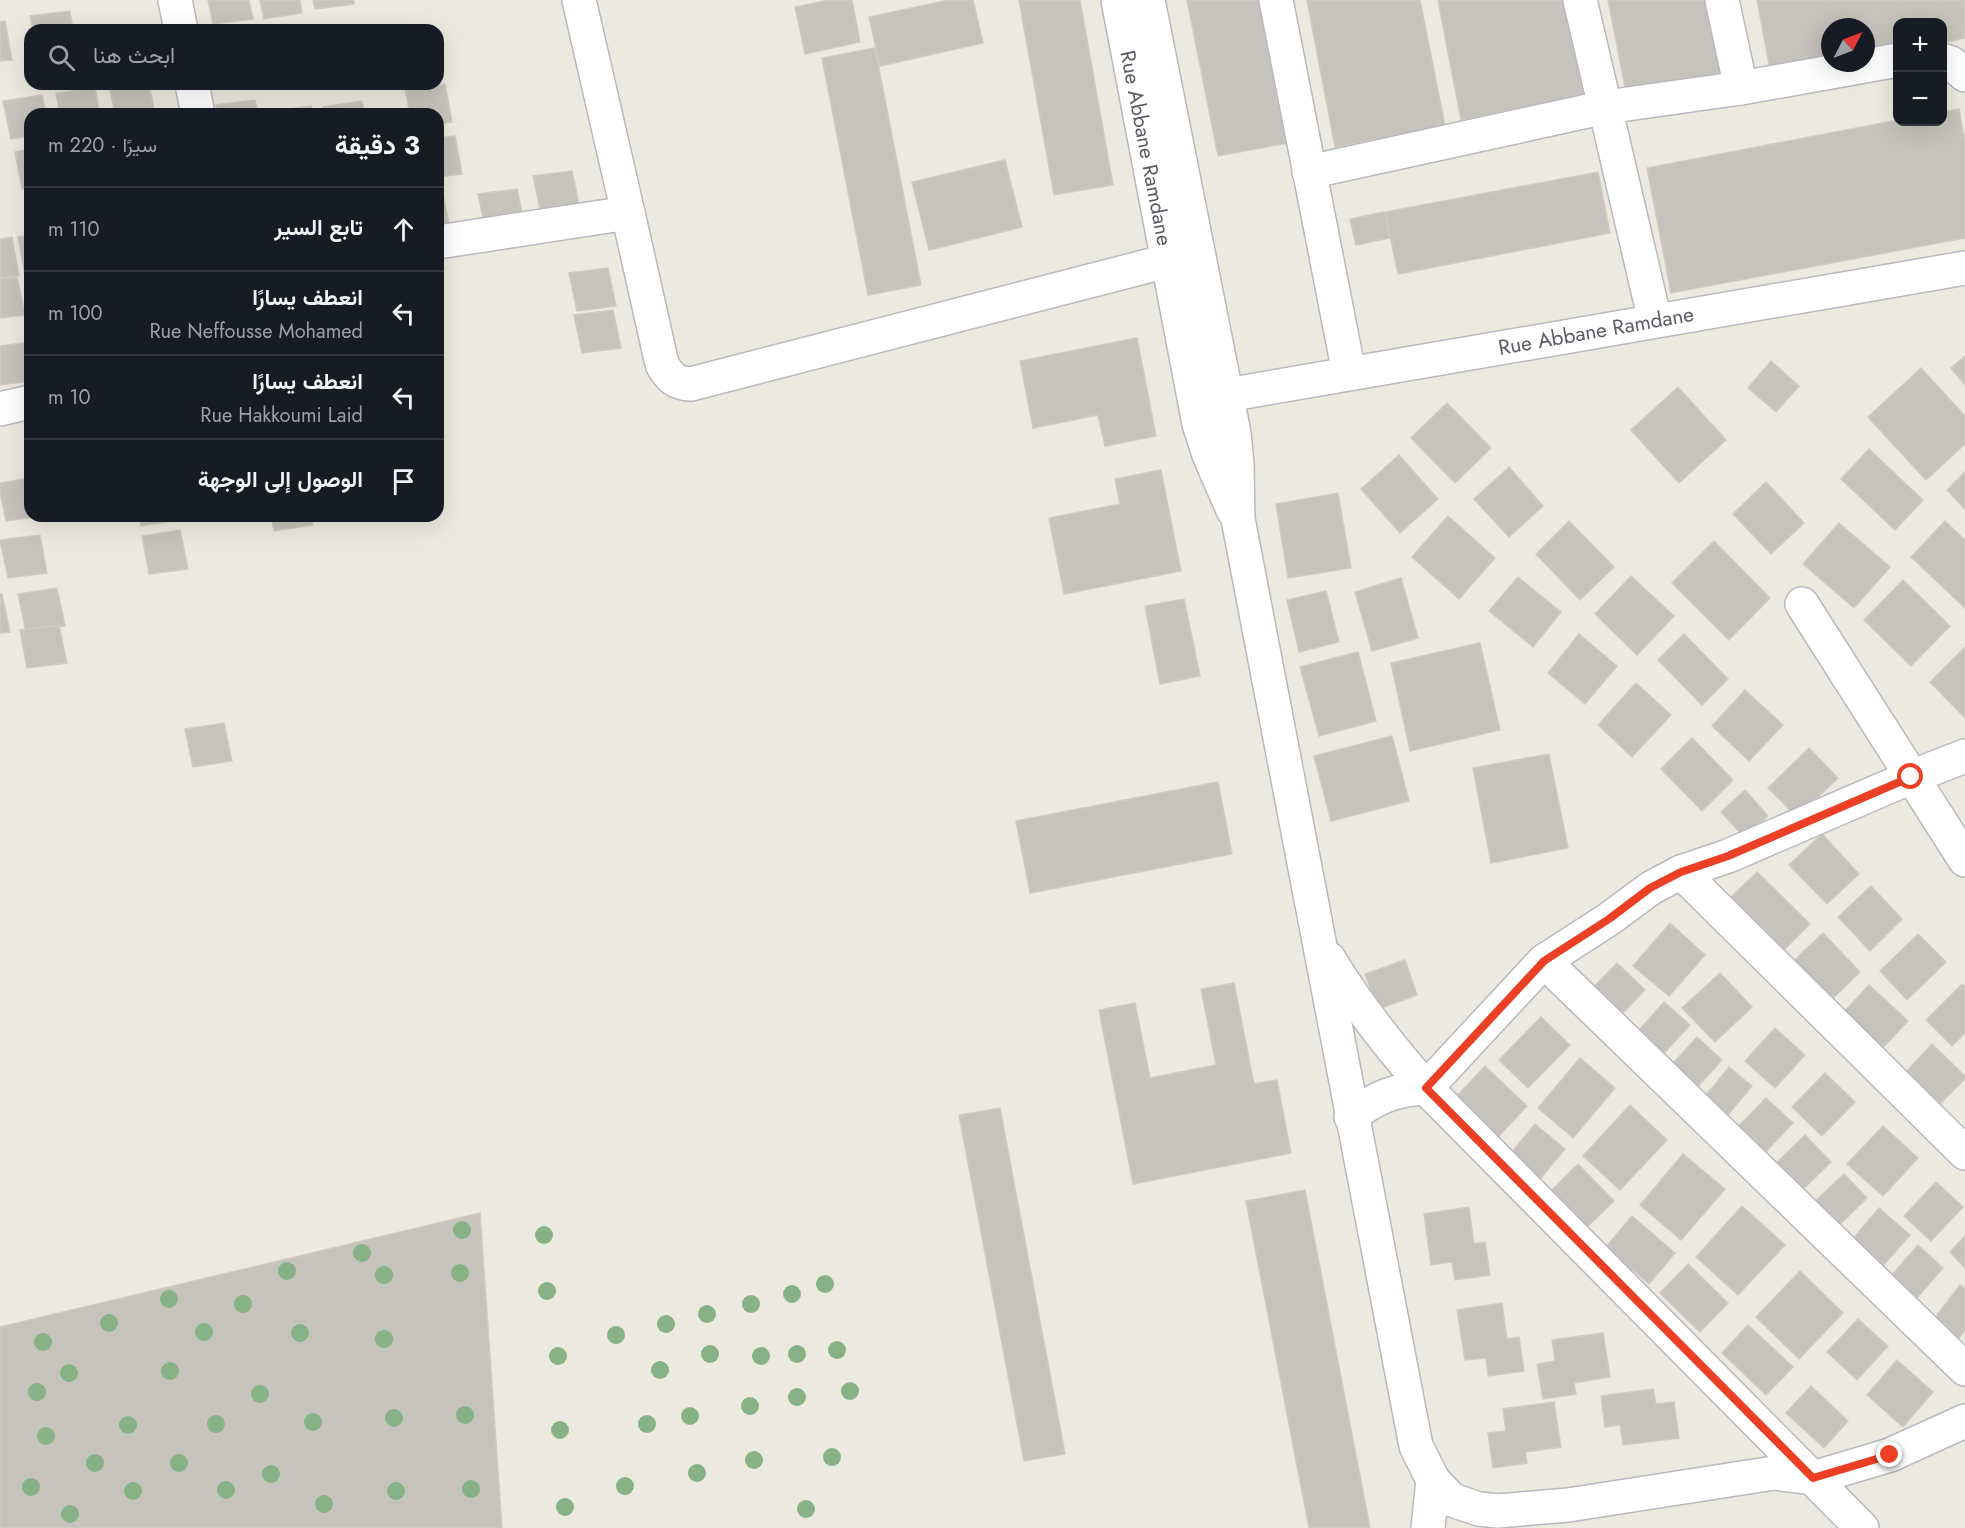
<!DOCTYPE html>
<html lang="ar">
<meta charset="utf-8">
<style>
body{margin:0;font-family:Jost,Vazirmatn,sans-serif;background:#242831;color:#f1f3f6;direction:rtl}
.controls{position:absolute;right:18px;top:18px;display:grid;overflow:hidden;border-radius:12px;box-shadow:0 6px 24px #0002}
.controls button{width:54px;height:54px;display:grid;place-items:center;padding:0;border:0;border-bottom:2px solid #363941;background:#171b24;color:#f1f3f6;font:30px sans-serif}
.compass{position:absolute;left:1821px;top:18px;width:54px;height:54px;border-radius:50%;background:#171b24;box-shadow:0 6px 24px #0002;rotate:48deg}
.stop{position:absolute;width:18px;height:18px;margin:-14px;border:4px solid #eb4026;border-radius:50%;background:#fff}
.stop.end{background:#eb4026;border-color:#fff;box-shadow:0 2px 6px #0008}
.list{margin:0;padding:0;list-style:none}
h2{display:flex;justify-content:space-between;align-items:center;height:78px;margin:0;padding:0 24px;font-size:26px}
h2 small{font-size:20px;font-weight:400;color:#9ea1a6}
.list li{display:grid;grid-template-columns:39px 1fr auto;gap:18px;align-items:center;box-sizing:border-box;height:84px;padding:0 24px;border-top:2px solid #363941}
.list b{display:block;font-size:22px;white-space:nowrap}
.list p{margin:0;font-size:20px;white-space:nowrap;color:#9ea1a6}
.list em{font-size:20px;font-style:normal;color:#9ea1a6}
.icon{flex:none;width:33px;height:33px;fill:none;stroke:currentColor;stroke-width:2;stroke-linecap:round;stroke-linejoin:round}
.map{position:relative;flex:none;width:1965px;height:1528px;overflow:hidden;direction:ltr}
.search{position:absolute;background:#171b24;box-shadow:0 6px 24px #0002;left:24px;top:24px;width:420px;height:66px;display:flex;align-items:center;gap:15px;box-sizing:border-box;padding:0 21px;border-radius:18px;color:#9ea1a6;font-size:22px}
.panel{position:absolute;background:#171b24;box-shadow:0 6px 24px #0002;left:24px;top:108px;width:420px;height:414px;border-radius:18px;direction:rtl}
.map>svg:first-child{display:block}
.building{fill:#c6c3bc;stroke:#d0cbbe;stroke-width:1.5}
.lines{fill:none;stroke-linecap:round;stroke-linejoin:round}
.minor-casing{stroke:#b7b9bf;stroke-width:36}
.minor{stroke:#fff;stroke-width:33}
.tree{fill:#86b285}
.route{stroke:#eb4026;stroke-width:8}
.labels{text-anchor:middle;stroke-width:5;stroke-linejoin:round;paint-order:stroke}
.street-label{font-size:21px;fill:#585b61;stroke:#fff}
</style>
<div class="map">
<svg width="1965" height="1528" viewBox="0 0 1965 1528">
<rect width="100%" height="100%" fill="#eceadf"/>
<g class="building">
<polygon points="208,0 249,0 253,19 213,24"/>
<polygon points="260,0 300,0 302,13 264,19"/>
<polygon points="313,0 354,0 354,4 315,9"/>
<polygon points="829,0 852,0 860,42 805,54 795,7"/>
<polygon points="949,0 973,0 983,43 880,66 869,17"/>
<polygon points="1019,0 1080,0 1113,185 1054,195"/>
<polygon points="1187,0 1265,0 1293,142 1218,156"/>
<polygon points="1307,0 1420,0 1445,126 1335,147"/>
<polygon points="1438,0 1566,0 1584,96 1461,120"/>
<polygon points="1608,0 1713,0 1727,72 1626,92"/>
<polygon points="1757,0 1965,0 1965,38 1942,43 1942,22 1898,22 1898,51 1866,57 1866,27 1830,27 1830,63 1771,75"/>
<polygon points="70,11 73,30 33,30 30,16"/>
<polygon points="5,21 12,60 0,61 0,22"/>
<polygon points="875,48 921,285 868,295 822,58"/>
<polygon points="445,84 452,122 438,124 438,114 410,114 405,89"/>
<polygon points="149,85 155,114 115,114 110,90"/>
<polygon points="95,88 100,114 60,114 56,93"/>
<polygon points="42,95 46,114 30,114 30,136 11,139 3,101"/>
<polygon points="255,100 258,114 218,114 216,105"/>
<polygon points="362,101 365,114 324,114 323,107"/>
<polygon points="311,106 313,114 273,114 272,111"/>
<polygon points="1959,109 1965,142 1965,238 1671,293 1647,168 1898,120 1942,122 1942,112"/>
<polygon points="455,136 462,174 438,177 438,138"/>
<polygon points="30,149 30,188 22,189 15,152"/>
<polygon points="1005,160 1022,227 929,250 912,182"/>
<polygon points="572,171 580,209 541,214 533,176"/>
<polygon points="1598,172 1610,233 1398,274 1385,212"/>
<polygon points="438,185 441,185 449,223 438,224"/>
<polygon points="517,189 525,227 486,232 478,194"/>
<polygon points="1385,212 1390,238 1356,245 1350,219"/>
<polygon points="30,235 30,275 25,275 18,237"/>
<polygon points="12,237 19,276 0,278 0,239"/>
<polygon points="608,268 616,306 577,311 569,273"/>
<polygon points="17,277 25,315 0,318 0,279"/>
<polygon points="613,310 621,348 582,353 574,315"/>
<polygon points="1137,338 1156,436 1105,446 1098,415 1033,428 1020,361"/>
<polygon points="30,342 30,381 0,385 0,346"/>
<polygon points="1965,356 1965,385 1951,368"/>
<polygon points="1771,361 1799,386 1776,412 1748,388"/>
<polygon points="1921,368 1965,416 1965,444 1926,480 1868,417"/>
<polygon points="1678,387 1726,440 1679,483 1631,430"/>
<polygon points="1447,403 1491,448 1455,483 1411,438"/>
<polygon points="1869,449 1923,500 1895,530 1841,479"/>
<polygon points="1399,455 1438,499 1400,533 1361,489"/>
<polygon points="1509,467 1543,506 1509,537 1474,499"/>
<polygon points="1161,470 1181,571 1064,594 1049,518 1120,504 1115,479"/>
<polygon points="1965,472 1965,509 1947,490"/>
<polygon points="30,478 30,516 44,516 6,521 0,492 0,483"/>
<polygon points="1766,482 1804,523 1771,554 1733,514"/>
<polygon points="1338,493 1351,568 1288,578 1276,504"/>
<polygon points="140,516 180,516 181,520 141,526"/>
<polygon points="271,516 311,516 313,525 274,531"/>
<polygon points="1448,516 1495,558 1459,599 1412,557"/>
<polygon points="1569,521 1614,567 1580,600 1536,554"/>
<polygon points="1945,521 1965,540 1965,608 1911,557"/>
<polygon points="1839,523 1890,567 1854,608 1803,564"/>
<polygon points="180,530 188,569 149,574 142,536"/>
<polygon points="40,535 47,573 8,578 0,540"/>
<polygon points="1714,541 1770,598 1729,640 1672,583"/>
<polygon points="1631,576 1674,616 1637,655 1595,614"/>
<polygon points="1518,577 1561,612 1533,647 1489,611"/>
<polygon points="1401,578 1418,638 1372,651 1355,592"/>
<polygon points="1903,580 1950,626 1911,666 1864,620"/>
<polygon points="57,588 65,626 26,632 18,594"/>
<polygon points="1326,591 1339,642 1299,652 1287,600"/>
<polygon points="0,594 2,594 10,632 0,633"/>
<polygon points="1184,599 1200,676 1160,684 1145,606"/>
<polygon points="59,625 67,663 27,668 20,630"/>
<polygon points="1579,634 1617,666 1585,704 1548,673"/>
<polygon points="1684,634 1728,679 1702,705 1658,660"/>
<polygon points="1480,643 1500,730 1410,751 1391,663"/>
<polygon points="1965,647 1965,718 1930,682"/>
<polygon points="1358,652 1376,721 1319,736 1300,667"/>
<polygon points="1636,683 1671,715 1632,757 1598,725"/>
<polygon points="1745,690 1783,725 1749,761 1712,726"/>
<polygon points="224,723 232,761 193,767 185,729"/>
<polygon points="1392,736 1409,801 1331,821 1314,756"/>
<polygon points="1692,738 1733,780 1702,811 1661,769"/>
<polygon points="1809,748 1838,778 1797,817 1768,788"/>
<polygon points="1549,754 1568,848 1491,863 1473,768"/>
<polygon points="1218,782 1232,854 1030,893 1016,821"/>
<polygon points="1745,790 1768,816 1744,837 1721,812"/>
<polygon points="1822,834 1859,874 1827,904 1789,865"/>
<polygon points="1757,872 1810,924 1774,960 1721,907"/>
<polygon points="1871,886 1902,919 1870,951 1838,917"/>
<polygon points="1670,923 1705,955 1669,996 1633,966"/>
<polygon points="1823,933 1860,972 1823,1008 1786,968"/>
<polygon points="1918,934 1946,962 1907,1000 1880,971"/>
<polygon points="1405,960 1417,995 1378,1009 1365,974"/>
<polygon points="1617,963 1645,990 1613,1023 1585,996"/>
<polygon points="1720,973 1752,1007 1715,1042 1682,1008"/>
<polygon points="1234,983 1254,1084 1277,1080 1291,1153 1133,1184 1099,1010 1135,1003 1150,1078 1216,1065 1201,989"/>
<polygon points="1962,984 1965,986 1965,1033 1952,1046 1926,1020"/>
<polygon points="1869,985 1908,1021 1877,1054 1838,1018"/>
<polygon points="1664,1002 1690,1025 1657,1061 1632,1038"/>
<polygon points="1541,1017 1570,1045 1528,1088 1499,1060"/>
<polygon points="1775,1028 1805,1055 1775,1088 1745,1061"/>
<polygon points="1697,1037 1722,1060 1689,1096 1664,1073"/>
<polygon points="1932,1044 1965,1076 1965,1079 1939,1105 1906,1072"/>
<polygon points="1580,1058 1615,1088 1573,1138 1538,1108"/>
<polygon points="1485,1066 1527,1106 1498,1137 1456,1097"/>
<polygon points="1729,1067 1752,1086 1721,1123 1699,1104"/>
<polygon points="1825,1073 1855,1102 1822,1136 1792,1107"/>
<polygon points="1766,1098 1793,1123 1758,1160 1731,1134"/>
<polygon points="1630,1105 1667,1140 1620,1190 1583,1156"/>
<polygon points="1000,1108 1065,1454 1024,1461 959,1115"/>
<polygon points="1535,1124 1565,1149 1535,1185 1505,1160"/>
<polygon points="1883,1126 1918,1158 1883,1196 1847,1164"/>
<polygon points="1805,1135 1831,1162 1798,1194 1772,1167"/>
<polygon points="1683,1154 1725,1189 1681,1240 1640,1205"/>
<polygon points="1578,1164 1614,1201 1584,1230 1549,1193"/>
<polygon points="1844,1174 1867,1198 1830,1234 1806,1210"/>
<polygon points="1936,1182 1963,1207 1931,1241 1904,1216"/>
<polygon points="1305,1190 1370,1528 1309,1528 1246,1201"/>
<polygon points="1742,1206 1785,1245 1738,1295 1696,1257"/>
<polygon points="1469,1207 1474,1244 1485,1242 1490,1275 1455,1280 1452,1262 1431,1265 1424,1214"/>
<polygon points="1879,1208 1910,1235 1876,1274 1846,1247"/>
<polygon points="480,1213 502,1528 0,1528 0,1327"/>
<polygon points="1632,1216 1675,1253 1649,1284 1606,1247"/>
<polygon points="1965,1236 1965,1268 1950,1252"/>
<polygon points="1918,1245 1943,1268 1909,1307 1883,1285"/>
<polygon points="1688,1264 1728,1303 1700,1332 1660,1293"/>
<polygon points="1800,1271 1843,1313 1799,1359 1756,1317"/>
<polygon points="1960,1285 1965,1288 1965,1330 1955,1343 1930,1324"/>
<polygon points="1502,1303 1507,1339 1519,1337 1524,1371 1488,1376 1486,1358 1465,1360 1457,1310"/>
<polygon points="1858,1319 1888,1346 1857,1380 1827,1352"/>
<polygon points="1748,1325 1793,1367 1766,1395 1722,1353"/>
<polygon points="1603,1333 1610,1377 1574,1383 1576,1394 1543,1399 1537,1364 1555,1361 1552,1340"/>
<polygon points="1897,1360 1933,1392 1903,1427 1867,1395"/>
<polygon points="1811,1386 1848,1421 1824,1448 1786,1413"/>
<polygon points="1653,1389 1656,1404 1674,1402 1679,1438 1623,1445 1620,1425 1605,1427 1601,1396"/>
<polygon points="1554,1402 1561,1447 1525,1452 1527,1463 1493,1468 1488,1433 1506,1431 1503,1409"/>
</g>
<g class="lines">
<g class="minor-casing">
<g id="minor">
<polyline points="175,0 181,30"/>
<polyline points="579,0 628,213"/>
<polyline points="1118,0 1199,424 1209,455 1233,510"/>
<polyline points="1148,0 1234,433 1237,464 1238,519 1416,1446 1433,1480 1452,1500 1479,1509 1498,1511 1568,1505 1774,1473 1813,1478 1890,1455 1965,1421"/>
<polyline points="1276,0 1349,373"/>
<polyline points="1580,0 1655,321"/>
<polyline points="1722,0 1741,88"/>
<polyline points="1942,60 1951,63 1965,75"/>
<polyline points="192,84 198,114"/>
<polyline points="1309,172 1606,107 1741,88 1898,60"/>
<path d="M438 242 628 213 662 364C670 378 675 383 691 384L1167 261"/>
<polyline points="1227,395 1965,268"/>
<polyline points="0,409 30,402"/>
<polyline points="1802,604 1965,860"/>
<polyline points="1681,872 1965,1153"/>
<path d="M1329 959C1357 1006 1390 1047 1426 1088L1862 1528"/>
<polyline points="1544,961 1965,1369"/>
<path d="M1351 1117C1374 1098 1396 1089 1426 1088L1544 961 1609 919 1651 888 1681 872 1728 856 1911 777 1965 756"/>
<polyline points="1428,1528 1433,1480"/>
</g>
</g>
<use href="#minor" class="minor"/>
</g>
<g class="tree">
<circle cx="462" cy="1230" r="9"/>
<circle cx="544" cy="1235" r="9"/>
<circle cx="362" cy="1253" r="9"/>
<circle cx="287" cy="1271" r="9"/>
<circle cx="460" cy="1273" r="9"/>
<circle cx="384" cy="1275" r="9"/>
<circle cx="825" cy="1284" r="9"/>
<circle cx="547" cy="1291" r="9"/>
<circle cx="792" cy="1294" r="9"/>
<circle cx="169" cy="1299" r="9"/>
<circle cx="243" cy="1304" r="9"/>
<circle cx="751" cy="1304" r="9"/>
<circle cx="707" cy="1314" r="9"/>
<circle cx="109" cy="1323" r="9"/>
<circle cx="666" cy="1324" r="9"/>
<circle cx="204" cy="1332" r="9"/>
<circle cx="300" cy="1333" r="9"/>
<circle cx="616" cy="1335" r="9"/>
<circle cx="384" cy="1339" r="9"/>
<circle cx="43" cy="1342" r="9"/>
<circle cx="837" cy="1350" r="9"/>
<circle cx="710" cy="1354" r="9"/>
<circle cx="797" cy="1354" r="9"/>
<circle cx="558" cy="1356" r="9"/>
<circle cx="761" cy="1356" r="9"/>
<circle cx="660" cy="1370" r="9"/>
<circle cx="170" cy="1371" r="9"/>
<circle cx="69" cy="1373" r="9"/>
<circle cx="850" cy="1391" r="9"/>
<circle cx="37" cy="1392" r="9"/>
<circle cx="260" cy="1394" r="9"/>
<circle cx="797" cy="1397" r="9"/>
<circle cx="750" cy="1406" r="9"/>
<circle cx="465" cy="1415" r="9"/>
<circle cx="690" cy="1416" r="9"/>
<circle cx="394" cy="1418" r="9"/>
<circle cx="313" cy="1422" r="9"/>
<circle cx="216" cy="1424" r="9"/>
<circle cx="647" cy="1424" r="9"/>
<circle cx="128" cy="1425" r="9"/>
<circle cx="560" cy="1430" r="9"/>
<circle cx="46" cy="1436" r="9"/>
<circle cx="832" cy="1457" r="9"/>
<circle cx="754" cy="1460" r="9"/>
<circle cx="95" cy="1463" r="9"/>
<circle cx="179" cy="1463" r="9"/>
<circle cx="697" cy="1473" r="9"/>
<circle cx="271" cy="1474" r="9"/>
<circle cx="625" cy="1486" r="9"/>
<circle cx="31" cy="1487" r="9"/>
<circle cx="471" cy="1489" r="9"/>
<circle cx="226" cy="1490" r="9"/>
<circle cx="133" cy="1491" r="9"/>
<circle cx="396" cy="1491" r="9"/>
<circle cx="324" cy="1504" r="9"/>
<circle cx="565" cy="1507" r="9"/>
<circle cx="806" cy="1509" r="9"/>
<circle cx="70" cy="1514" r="9"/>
</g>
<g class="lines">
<polyline class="route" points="1890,1455 1813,1478 1426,1088 1544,961 1609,919 1650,888 1681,872 1728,856 1911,777"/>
</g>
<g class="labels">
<g class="street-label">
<text transform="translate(1146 148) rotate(79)" y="7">Rue Abbane Ramdane</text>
<text transform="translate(1596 331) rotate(-10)" y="7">Rue Abbane Ramdane</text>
</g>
</g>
</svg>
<div class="controls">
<button>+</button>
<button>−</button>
</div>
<svg class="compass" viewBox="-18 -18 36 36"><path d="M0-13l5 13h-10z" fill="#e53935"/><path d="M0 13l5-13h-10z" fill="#9ea1a6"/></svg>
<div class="stop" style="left:1911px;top:777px"></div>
<div class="stop end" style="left:1890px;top:1455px"></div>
<div class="search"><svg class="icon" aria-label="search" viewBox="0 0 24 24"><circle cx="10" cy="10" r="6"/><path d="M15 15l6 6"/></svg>ابحث هنا</div>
<section class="panel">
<h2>3 دقيقة<small>سيرًا · 220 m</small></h2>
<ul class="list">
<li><svg class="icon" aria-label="ahead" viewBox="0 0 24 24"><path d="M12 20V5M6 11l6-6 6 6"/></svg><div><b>تابع السير</b></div><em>110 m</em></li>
<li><svg class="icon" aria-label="left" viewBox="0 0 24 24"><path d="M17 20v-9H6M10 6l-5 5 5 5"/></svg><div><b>انعطف يسارًا</b><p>Rue Neffousse Mohamed</p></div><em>100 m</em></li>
<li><svg class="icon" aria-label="left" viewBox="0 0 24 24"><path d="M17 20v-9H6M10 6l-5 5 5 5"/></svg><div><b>انعطف يسارًا</b><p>Rue Hakkoumi Laid</p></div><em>10 m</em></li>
<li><svg class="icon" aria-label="arrive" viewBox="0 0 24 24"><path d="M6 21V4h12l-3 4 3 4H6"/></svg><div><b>الوصول إلى الوجهة</b></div></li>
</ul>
</section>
</div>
